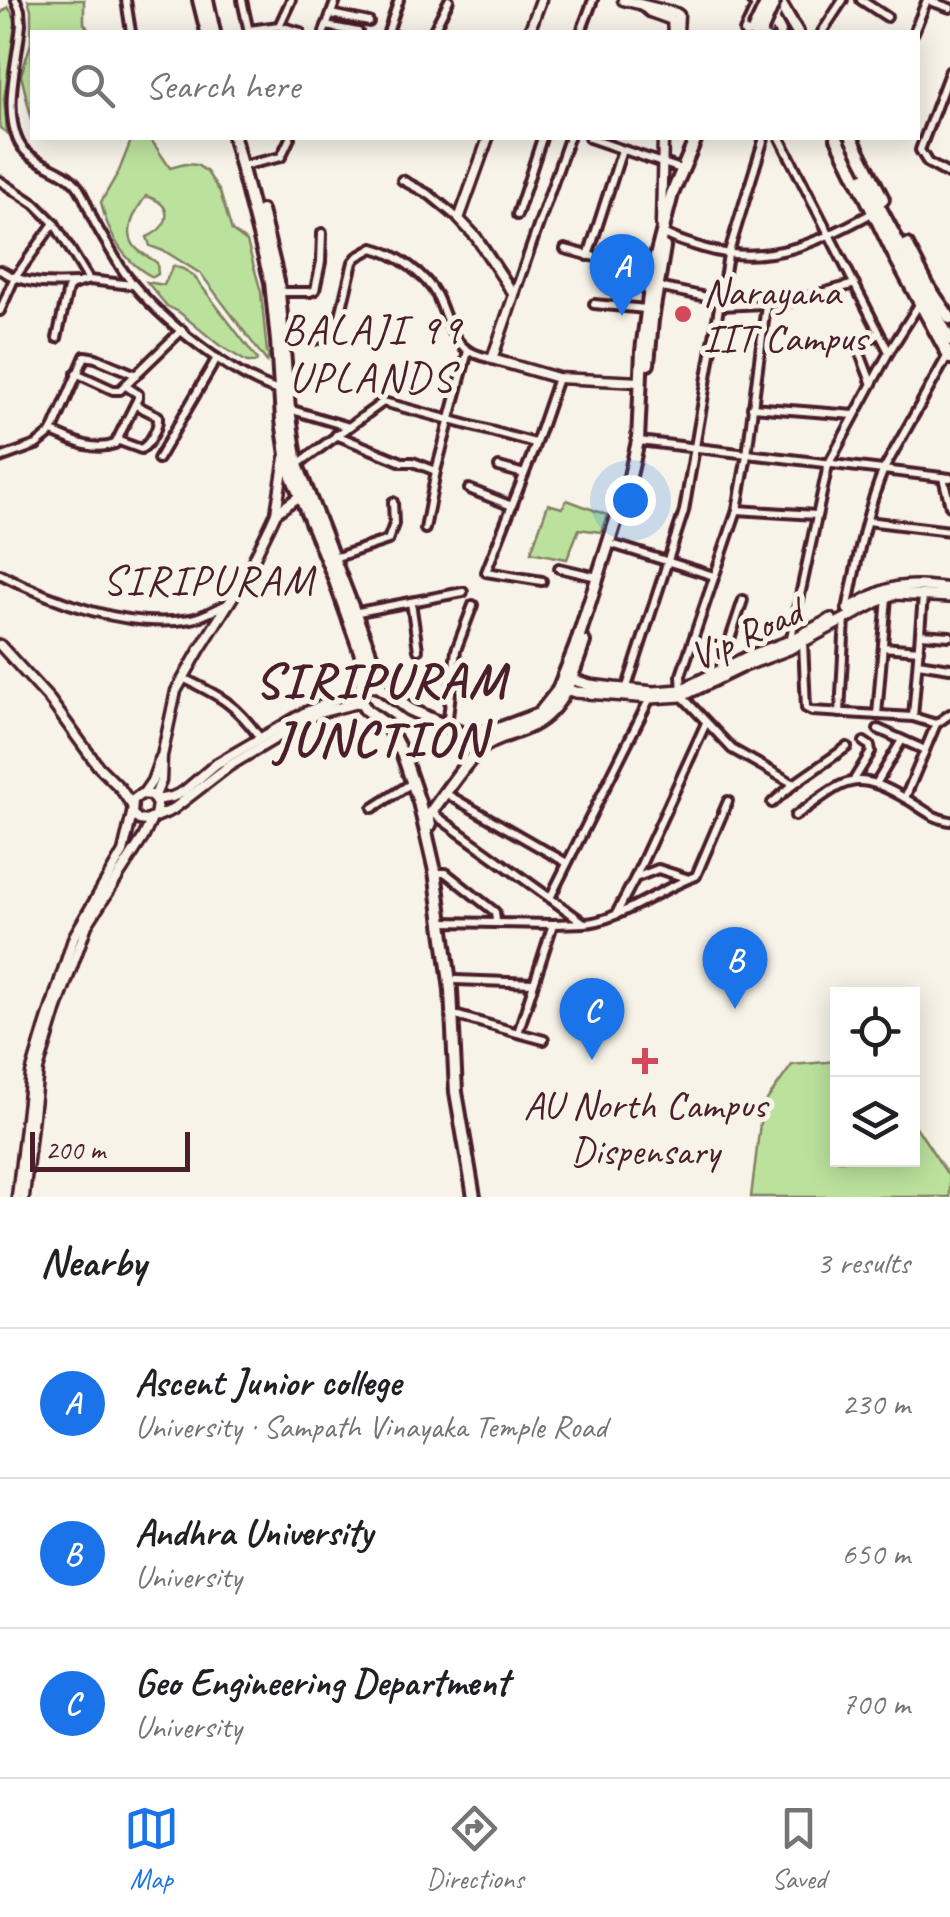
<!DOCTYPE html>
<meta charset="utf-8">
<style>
body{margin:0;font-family:Caveat,sans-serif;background:#f6f6f6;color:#202124}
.controls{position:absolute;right:30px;bottom:30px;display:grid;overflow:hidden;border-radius:0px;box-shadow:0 5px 25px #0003}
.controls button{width:90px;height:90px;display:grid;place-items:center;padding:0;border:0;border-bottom:2px solid #e0e0e0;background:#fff;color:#202124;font:50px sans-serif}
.scale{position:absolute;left:30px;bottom:25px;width:160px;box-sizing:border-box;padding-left:10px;border:5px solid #4a1f2b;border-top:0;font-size:28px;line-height:35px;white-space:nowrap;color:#4a1f2b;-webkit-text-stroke:8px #f7f3e8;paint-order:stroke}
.you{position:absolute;left:630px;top:500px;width:35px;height:35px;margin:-25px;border:8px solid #fff;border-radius:50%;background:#1a73e8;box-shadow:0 0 0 15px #1a73e833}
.badge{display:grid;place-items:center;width:65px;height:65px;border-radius:50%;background:#1a73e8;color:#fff;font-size:32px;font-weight:700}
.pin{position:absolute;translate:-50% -82px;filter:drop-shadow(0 2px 5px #0008)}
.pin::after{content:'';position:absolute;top:52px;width:35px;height:30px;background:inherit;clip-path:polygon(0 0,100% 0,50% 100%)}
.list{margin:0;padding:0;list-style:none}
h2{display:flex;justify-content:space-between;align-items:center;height:130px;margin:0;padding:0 40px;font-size:42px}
h2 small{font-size:32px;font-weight:400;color:#757577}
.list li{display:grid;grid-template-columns:65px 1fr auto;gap:30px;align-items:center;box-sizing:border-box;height:150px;padding:0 40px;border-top:2px solid #e0e0e0}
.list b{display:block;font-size:38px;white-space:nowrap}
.list p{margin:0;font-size:32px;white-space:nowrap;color:#757577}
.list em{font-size:32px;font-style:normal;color:#757577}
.icon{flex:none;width:55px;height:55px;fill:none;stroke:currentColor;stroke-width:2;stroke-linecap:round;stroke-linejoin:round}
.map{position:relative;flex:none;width:950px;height:1197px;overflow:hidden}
.search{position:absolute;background:#fff;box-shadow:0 5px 25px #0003;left:30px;right:30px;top:30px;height:110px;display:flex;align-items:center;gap:25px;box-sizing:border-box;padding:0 35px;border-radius:0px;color:#757577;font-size:38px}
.sheet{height:580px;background:#fff}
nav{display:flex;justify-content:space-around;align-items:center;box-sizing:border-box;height:140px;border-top:2px solid #e0e0e0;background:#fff;font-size:28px;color:#757577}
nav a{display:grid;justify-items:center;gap:5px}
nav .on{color:#1a73e8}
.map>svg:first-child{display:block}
.green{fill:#bbe29d;stroke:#828064;stroke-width:2.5}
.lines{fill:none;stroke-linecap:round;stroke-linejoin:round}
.primary-tunnel{stroke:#d4c9c2;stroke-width:10;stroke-dasharray:10 5;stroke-linecap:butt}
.minor-casing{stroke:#4a1f2b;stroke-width:14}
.tertiary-casing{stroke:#4a1f2b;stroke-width:15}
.secondary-casing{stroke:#4a1f2b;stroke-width:16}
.primary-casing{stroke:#4a1f2b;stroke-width:18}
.minor{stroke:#f7f3e8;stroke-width:6}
.tertiary{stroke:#f7f3e8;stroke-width:8}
.secondary{stroke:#f7f3e8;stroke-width:9}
.primary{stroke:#f7f3e8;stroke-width:10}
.primary-bridge-casing{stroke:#4a1f2b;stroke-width:18;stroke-linecap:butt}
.primary-bridge{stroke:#f7f3e8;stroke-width:10}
.poi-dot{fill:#d1495b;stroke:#f7f3e8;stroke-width:4}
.labels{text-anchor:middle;stroke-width:10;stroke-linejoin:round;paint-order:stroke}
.poi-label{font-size:40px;fill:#4a1f2b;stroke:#f7f3e8;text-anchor:start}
.street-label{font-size:40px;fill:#4a1f2b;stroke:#f7f3e8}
.neighbourhood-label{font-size:42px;letter-spacing:2.5px;fill:#4a1f2b;stroke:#f7f3e8}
.district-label{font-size:50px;font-weight:bold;letter-spacing:2.5px;fill:#4a1f2b;stroke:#f7f3e8}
</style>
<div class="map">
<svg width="950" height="1197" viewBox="0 0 950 1197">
<rect width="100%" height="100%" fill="#f7f3e8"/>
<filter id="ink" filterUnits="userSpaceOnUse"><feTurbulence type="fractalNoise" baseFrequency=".01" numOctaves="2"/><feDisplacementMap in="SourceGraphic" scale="20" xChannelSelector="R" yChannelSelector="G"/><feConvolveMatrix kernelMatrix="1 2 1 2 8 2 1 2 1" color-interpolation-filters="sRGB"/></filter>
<g filter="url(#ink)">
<g class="green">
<polygon points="28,0 84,0 84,23 90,32 32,32 32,121 21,75 31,43 31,9"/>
<polygon points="8,7 16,19 4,99 7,133 0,128 0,14"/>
<path d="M132 138H150L170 168 185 164 197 165 207 172 220 192 232 231 247 242 261 292 267 353 269 354 267 362 201 274 166 252 150 246 147 237C171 226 175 205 146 196 136 210 121 233 137 249 142 254 151 258 157 263L158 274 153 277C123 262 108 234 101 202L119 171Z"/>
<polygon points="173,266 183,269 193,275 257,359 256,362 247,362 219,345 179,312 167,306 147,282 164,285"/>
<polygon points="567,500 607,515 601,532 579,529 567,559 531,552 548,504 562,508"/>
<polygon points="837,1061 838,1160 912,1160 913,1122 950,1178 950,1197 751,1197 762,1107 792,1065"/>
</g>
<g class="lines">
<polyline class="primary-tunnel" points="767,1 775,8 789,32"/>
<g class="minor-casing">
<g id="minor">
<path d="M16 0 20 10 21 24C18 59 4 105 17 138 26 164 60 165 76 184 84 194 88 207 93 219 101 235 111 250 120 266 148 311 231 377 282 392"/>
<polyline points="126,0 131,32"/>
<polyline points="242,0 249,32"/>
<polyline points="291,0 279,26 300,32"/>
<polyline points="861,0 887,17"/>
<polyline points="331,14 369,22"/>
<polyline points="326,26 358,32"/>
<polyline points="249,30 279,26"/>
<polyline points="324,32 336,0"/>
<polyline points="388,32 399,0"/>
<polyline points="433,32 449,0"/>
<polyline points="581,32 593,0"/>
<polyline points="822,32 843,0"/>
<polyline points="914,32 927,0 950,8"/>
<polyline points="950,70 920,150 928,163 950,175"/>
<polyline points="589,138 662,163"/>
<polyline points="780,138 889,352"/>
<polyline points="666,164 684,170"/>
<polyline points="242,166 281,157 290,138"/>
<polyline points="402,180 430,195 459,219"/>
<polyline points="0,181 35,204 54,223"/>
<polyline points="517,215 542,138"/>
<path d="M667 235C678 241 691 244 703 248 766 267 818 243 872 213"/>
<polyline points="565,249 652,272"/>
<polyline points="588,256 622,150"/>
<path d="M0 270C23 285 51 284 78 283"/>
<polyline points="658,287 721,300"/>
<polyline points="279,292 310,292 315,290 321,262 322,233"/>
<polyline points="514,295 569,138"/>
<polyline points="594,304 646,309"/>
<polyline points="766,305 747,455 737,510 681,675 682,696 732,749 794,784 847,747"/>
<polyline points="720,306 786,303 855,284"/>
<polyline points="0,311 14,279 54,223 89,280 132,285"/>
<polyline points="57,338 68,289 72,285 89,280"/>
<path d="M285 341 314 340 331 335 340 316 353 262 357 257 373 248C397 254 425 274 437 296 446 314 450 340 469 351 476 355 485 357 492 359"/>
<polyline points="76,373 113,390 120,390 182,330"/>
<polyline points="871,382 858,348 858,344 879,334"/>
<polyline points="752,407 854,415"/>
<polyline points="289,409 346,426"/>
<path d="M52 432C73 441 93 452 115 444L138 398V394L126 386"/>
<polyline points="336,435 402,462 413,462 436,471 468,351"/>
<path d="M119 441 141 449C151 443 159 427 158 416L136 405"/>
<polyline points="639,441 950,478"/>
<polyline points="0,458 36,445 52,432 85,356 96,358 136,375"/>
<polyline points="158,459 217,358"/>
<polyline points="298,464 383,402 535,443"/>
<polyline points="499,467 524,474"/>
<polyline points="943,477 950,506"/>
<polyline points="469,489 512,506"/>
<polyline points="737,510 816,515"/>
<polyline points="867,521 950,531"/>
<polyline points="425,529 436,471"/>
<polyline points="615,545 714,576"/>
<polyline points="334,558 388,540 394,524 393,502"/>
<polyline points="559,568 597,577"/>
<path d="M0 574C54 602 128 630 191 619 203 617 216 609 227 604"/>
<polyline points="542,581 486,572 531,457 558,378"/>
<polyline points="411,602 418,650"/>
<path d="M847 610C857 562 865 514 884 469L948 355"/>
<polyline points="353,613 463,592"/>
<polyline points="920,634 950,636"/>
<polyline points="790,642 828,465 889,352 920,303"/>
<polyline points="803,642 806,708 812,711 913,717 923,596"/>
<polyline points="883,647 919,650"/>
<polyline points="918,663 950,668"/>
<polyline points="720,669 743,600"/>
<path d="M183 678C220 696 236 704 260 738"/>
<polyline points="626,690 684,511 728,255 764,138"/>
<polyline points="840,713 845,618"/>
<polyline points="877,715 887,597"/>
<polyline points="913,717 936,724"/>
<polyline points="447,726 456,650 473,605"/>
<polyline points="878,729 925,750"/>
<polyline points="855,778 871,752 870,746 864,742"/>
<polyline points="876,784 902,740"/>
<polyline points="445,793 567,863"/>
<polyline points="905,798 936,724 950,714"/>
<polyline points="772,803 794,784"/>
<polyline points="373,808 412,783"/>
<polyline points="431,812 550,898"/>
<path d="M795 816C844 783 850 765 908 800 922 808 933 819 950 821"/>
<polyline points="441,873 446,873 495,912 496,921"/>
<polyline points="635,878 706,723"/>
<polyline points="617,912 635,878 658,869 686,878"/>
<polyline points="443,922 553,924 518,1033 458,1016"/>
<path d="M584 923C615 923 663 887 696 876L728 801"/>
<polyline points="553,924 584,923 550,898 650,698"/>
<polyline points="456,980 533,983"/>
<polyline points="518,1033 544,1040"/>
</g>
</g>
<g class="tertiary-casing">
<g id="tertiary">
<polyline points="623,0 676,13 679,15 678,32"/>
<polyline points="643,6 650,12 672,20 673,32"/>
<polyline points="529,32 541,0"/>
<polyline points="488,138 459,219 476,237 514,295 492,359 558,378 640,382"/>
<polyline points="661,224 663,138"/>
<polyline points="276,513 304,493"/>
<polyline points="0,645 50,700 98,766 120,788 131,804"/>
<polyline points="143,794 152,781 160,759"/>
<polyline points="154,798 161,781 162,756 176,691 200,649 244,579 271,524 276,513 285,458"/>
<polyline points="156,800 172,797 183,792 216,764 304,713 360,689"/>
<polyline points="155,816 157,804 151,795 141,794 133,800 132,814 139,820 146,821 172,810 229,766 318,713 361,702"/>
<polyline points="17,1197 31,1074 44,1030 74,936 123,852 132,814"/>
<polyline points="24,1197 38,1070 56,1011 87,925 143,838 152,819"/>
</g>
</g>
<g class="secondary-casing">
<g id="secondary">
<path d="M848 609C892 584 900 583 950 589"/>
<polyline points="564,677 590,685 614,688 654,692 681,690 747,657 790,641 831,619"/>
<polyline points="563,688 575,692 650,698 682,696 744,666 789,649 888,596 896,594 950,597"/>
</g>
</g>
<g class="primary-casing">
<g id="primary">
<polyline points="199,0 207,32"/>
<polyline points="207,0 214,32"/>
<polyline points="753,0 773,19 780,32"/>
<polyline points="775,0 780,3 797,32"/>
<polyline points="746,32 760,2"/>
<polyline points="766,32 775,15"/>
<polyline points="234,138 271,282 277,341 282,420 289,469 333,575 361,654 363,668 361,688"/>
<polyline points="837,138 894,255 950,358"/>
<polyline points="852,138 883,199"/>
<polyline points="864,178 950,340"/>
<polyline points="261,211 278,281 289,409 297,465 373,660 380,687"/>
<polyline points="907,245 928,286 950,318"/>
<polyline points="648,364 652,320 664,247"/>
<path d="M430 825 428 816C442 798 465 762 481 748 493 738 510 735 524 729 562 714 572 678 584 642"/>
<polyline points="474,1197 456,1092 451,990 435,871 419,802 403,755 387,725 366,710 361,702 360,689 369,684 380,687 409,709 467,736 493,731 539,714 558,690 575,648 630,476 638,441 642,351 652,272 672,194 696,138"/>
</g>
</g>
<use href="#minor" class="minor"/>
<use href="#tertiary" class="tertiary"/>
<use href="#secondary" class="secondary"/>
<use href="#primary" class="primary"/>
<g class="primary-bridge-casing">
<g id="primary-bridge">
<polyline points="753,32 768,0"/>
<polyline points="761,32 775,0"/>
</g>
</g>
<use href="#primary-bridge" class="primary-bridge"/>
</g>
</g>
<g class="poi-dot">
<circle cx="683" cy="314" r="10"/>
<path d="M640 1046h10v10h10v10h-10v10h-10v-10h-10v-10h10z"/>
</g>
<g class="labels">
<g class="poi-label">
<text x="703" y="305">Narayana<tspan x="703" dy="46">IIT Campus</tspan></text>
<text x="645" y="1118" text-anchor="middle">AU North Campus<tspan x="645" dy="46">Dispensary</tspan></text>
</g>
<g class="street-label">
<text transform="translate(745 633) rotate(-25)" y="14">Vip Road</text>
</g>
<g class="neighbourhood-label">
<text x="372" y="343">BALAJI 99<tspan x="372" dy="48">UPLANDS</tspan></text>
<text x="209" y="594">SIRIPURAM</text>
</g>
<g class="district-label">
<text x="381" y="697">SIRIPURAM<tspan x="381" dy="58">JUNCTION</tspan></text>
</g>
</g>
</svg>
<div class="controls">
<button><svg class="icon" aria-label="locate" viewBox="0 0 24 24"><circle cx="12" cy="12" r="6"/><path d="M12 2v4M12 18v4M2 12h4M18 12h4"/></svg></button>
<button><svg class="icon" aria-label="layers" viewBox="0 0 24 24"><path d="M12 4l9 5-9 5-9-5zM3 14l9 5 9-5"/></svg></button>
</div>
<div class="scale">200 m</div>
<div class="you"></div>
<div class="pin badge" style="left:622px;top:316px">A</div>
<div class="pin badge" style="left:735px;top:1009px">B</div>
<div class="pin badge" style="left:592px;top:1060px">C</div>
<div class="search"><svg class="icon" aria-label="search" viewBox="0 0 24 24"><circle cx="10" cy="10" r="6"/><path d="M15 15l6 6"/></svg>Search here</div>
</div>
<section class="sheet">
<h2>Nearby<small>3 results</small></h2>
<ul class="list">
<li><span class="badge">A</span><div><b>Ascent Junior college</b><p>University · Sampath Vinayaka Temple Road</p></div><em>230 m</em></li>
<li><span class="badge">B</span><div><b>Andhra University</b><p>University</p></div><em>650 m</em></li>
<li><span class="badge">C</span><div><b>Geo Engineering Department</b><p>University</p></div><em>700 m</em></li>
</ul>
</section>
<nav>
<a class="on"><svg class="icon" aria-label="map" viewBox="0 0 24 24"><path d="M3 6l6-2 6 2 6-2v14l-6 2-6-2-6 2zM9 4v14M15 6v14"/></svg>Map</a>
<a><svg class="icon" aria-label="directions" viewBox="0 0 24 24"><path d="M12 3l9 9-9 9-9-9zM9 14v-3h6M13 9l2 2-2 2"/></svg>Directions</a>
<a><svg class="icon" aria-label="saved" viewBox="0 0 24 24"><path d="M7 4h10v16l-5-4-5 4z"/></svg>Saved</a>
</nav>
